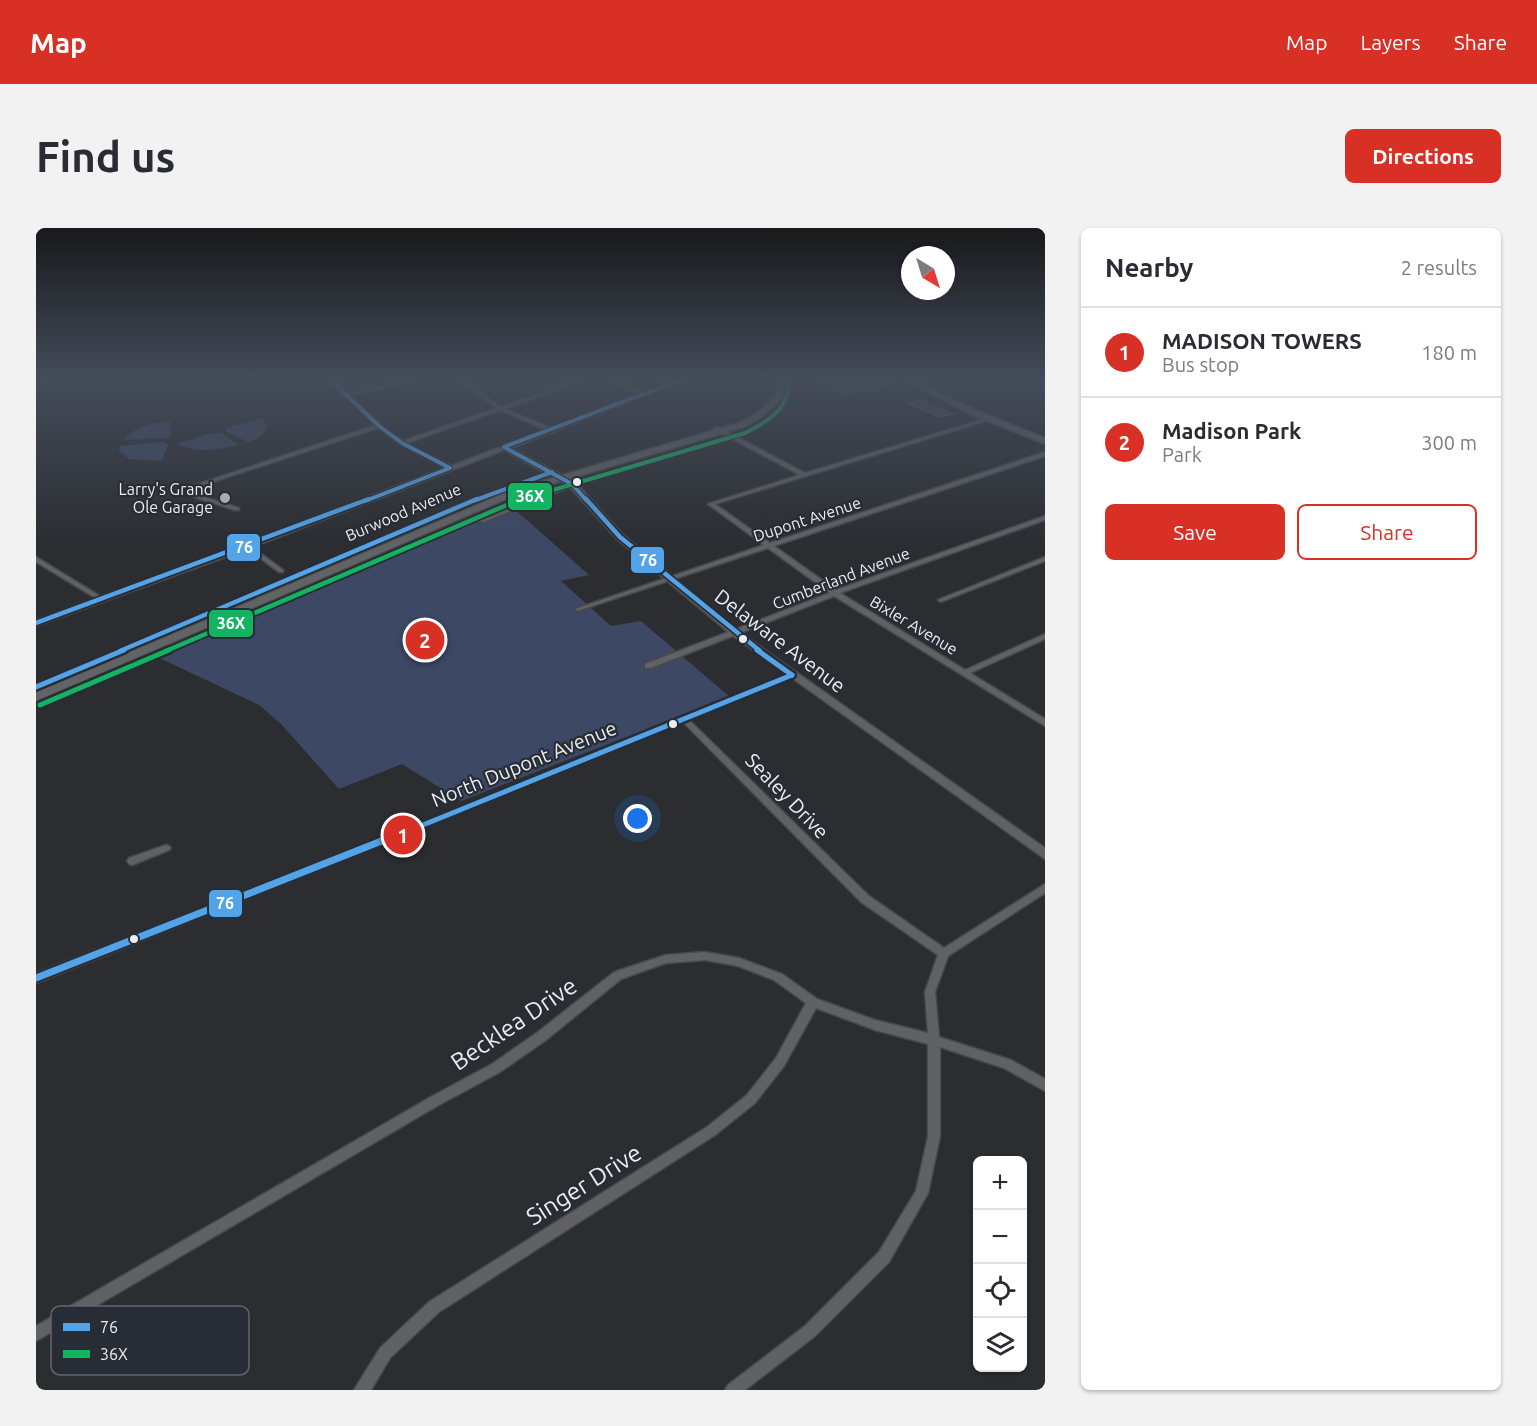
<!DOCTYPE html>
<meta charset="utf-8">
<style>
body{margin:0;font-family:Ubuntu,sans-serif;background:#f2f2f3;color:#2b2b33}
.controls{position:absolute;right:18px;bottom:18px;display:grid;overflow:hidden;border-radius:9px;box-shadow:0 2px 4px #0004}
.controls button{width:54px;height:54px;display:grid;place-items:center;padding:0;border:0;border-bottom:2px solid #e1e1e2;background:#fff;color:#2b2b33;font:30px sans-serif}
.compass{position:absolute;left:865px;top:18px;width:54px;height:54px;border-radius:50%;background:#fff;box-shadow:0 2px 4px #0004;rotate:142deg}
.you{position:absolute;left:602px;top:591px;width:21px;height:21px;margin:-15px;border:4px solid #fff;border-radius:50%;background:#1a73e8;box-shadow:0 0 0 9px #1a73e833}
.badge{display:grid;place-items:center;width:39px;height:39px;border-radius:50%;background:#d93025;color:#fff;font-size:20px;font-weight:700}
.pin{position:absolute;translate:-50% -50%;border:3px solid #fff;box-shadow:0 2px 6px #0006}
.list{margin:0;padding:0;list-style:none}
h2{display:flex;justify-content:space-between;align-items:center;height:78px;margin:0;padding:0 24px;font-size:26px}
h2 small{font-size:20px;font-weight:400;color:#7c7c81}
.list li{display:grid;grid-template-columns:39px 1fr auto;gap:18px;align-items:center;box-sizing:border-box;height:90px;padding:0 24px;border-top:2px solid #e1e1e2}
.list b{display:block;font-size:22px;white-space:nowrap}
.list p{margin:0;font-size:20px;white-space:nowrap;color:#7c7c81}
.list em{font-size:20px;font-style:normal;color:#7c7c81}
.actions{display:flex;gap:12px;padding:18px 24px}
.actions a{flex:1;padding:14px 0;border:2px solid #d93025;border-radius:9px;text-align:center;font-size:21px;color:#d93025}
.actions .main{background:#d93025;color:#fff}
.icon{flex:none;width:33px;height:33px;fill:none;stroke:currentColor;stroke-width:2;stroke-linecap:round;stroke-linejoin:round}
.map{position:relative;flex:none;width:1009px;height:1162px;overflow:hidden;border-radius:9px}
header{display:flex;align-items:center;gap:36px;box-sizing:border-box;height:84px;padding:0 30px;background:#d93025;color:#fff}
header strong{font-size:28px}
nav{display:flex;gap:33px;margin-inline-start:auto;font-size:21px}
.intro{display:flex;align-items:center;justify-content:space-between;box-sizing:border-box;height:144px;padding:0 36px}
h1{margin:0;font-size:42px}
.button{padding:15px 27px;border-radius:9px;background:#d93025;color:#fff;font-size:21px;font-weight:700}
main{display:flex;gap:36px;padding:0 36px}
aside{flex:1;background:#fff;border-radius:9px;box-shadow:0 2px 4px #0004}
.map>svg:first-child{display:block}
.green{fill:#3d4964}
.building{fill:#454954;stroke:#55565a;stroke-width:1.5}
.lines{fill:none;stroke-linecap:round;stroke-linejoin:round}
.minor-casing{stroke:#47484b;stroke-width:3}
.tertiary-casing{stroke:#47484b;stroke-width:3}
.primary-casing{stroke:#47484b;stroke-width:3}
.minor{fill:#606164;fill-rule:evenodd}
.tertiary{fill:#606164;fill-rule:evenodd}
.primary{fill:#616365;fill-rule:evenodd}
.bus-1-far3-casing{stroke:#282c34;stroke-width:6}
.bus-1-far2-casing{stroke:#282c34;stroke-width:8}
.bus-1-far1-casing{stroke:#282c34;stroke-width:10}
.bus-1-casing{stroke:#282c34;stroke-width:11}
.bus-2-far2-casing{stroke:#282c34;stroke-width:6}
.bus-2-far1-casing{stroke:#282c34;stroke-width:8}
.bus-2-casing{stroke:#282c34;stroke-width:10}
.bus-1-far3{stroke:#53a3e8;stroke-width:4}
.bus-1-far2{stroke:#53a3e8;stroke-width:4.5}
.bus-1-far1{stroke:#53a3e8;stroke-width:5}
.bus-1{stroke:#53a3e8;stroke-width:7}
.bus-2-far2{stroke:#13b361;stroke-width:4}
.bus-2-far1{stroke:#13b361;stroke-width:4.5}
.bus-2{stroke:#13b361;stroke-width:5}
.bus-dot{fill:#eaedf2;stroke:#282c34;stroke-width:2}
.poi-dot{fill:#a7aaae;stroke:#282c34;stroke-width:2}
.labels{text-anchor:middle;stroke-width:4.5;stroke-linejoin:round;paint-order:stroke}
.far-poi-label{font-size:16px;fill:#eaedf2;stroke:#282c34;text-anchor:end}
.far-street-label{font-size:16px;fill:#eaedf2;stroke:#282c34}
.street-label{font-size:20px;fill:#eaedf2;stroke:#282c34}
.near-street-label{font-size:24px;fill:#eaedf2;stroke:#282c34}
.key{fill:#282c34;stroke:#62666d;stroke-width:1.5}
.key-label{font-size:16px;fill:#eaedf2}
.line-badge{stroke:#282c34;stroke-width:2}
.badge-label{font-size:16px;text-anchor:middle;font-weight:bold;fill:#fff}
</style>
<header>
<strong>Map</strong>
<nav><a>Map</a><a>Layers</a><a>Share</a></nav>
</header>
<div class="intro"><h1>Find us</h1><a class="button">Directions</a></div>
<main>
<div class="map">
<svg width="1009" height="1162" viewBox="0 0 1009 1162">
<rect width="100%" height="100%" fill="#2b2d31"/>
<g class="green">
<polygon points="226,190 232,199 224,209 212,214 189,203 190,200"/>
<path d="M135 193 134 209 132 210 88 212C100 197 117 195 135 193Z"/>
<path d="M175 205H185L202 217C181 222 162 225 141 216Z"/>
<polygon points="127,214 132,216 126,233 93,231 83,223 84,218"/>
<polygon points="475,278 553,347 525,353 575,398 605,393 694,469 425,573 366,536 303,561 245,496 223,477 117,427"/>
</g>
<g class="building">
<polygon points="785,153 802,155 859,153 841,161 835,162 829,159 827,163 807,166"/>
<polygon points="883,172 900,180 917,186 903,189 872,175"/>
</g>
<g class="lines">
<g class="minor-casing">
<g id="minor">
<polygon points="5,153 11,153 0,159 0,156"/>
<polygon points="368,153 378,153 312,168 310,167"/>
<polygon points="422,153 428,153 465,179 538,153 545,153 469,181 519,202 519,204 515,204 464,182 368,216 364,216 364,214 461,180"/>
<polygon points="573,153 580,153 612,166 608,167"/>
<polygon points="952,190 956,191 679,276 734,315 1009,224 1009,228 738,318 800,362 1009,288 1009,292 804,365 929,442 1009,406 1009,411 934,445 1009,491 1009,498 798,368 615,440 609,440 609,436 794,365 732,320 544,382 542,383 539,381 728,317 672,276 764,247 678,201 678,199 682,199 769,245"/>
<polygon points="343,196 346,198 345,199 155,261 165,268 203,280 203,282 199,282 161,270 147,261"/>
<polygon points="536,254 539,256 538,257 448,294 443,293"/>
<polygon points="209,317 213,317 247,342 247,344 243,344 209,319"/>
<polygon points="0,329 67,370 68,371 65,373 63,372 0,334"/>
<polygon points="1009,329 1009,333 907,373 905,374 902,372"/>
<polygon points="756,445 759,445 759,449 653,492 833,668 908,720 1009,656 1009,665 912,728 899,764 903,809 975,832 1009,851 1009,863 968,840 904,819 904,908 892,965 853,1034 779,1108 709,1162 689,1162 692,1157 769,1098 843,1024 880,963 892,908 892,816 839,802 780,780 748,838 719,875 679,907 403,1084 354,1130 335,1162 318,1162 344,1120 393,1074 671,899 711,867 740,830 770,775 738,752 702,738 669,732 630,735 585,751 510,812 464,844 401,878 0,1113 0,1098 393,870 456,836 502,804 577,745 581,743 630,727 669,724 703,730 746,746 781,771 839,792 892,805 889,764 902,727 825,674 647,494 408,592 0,755 0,745 402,588 643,490 644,488 648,488"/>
<polygon points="130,617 133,618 135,620 133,622 96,637 93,636 91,633 93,630"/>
</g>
</g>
<g class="tertiary-casing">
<polygon id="tertiary" points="293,153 300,153 345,197 368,214 415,238 636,153 646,153 475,220 539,254 587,307 702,403 1009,620 1009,631 696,407 581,311 533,258 468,222 214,320 0,398 0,392 208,316 409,240 364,216 341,199"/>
</g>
<g class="primary-casing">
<g id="primary">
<path d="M740 153H748L750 163C739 180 726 190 708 199L482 266 0 473V464L476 262 702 195C719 188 732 178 742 163Z"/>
<polygon points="869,153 880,153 940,182 1009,210 1009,216 934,186"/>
</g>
</g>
<use href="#minor" class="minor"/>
<use href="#tertiary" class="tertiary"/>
<use href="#primary" class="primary"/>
<g class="bus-1-far3-casing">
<g id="bus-1-far3">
<polyline points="296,153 343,198 366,215 414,240"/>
<polyline points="468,219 536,256 551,273"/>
<polyline points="468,219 642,153"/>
<polyline points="329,273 414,240"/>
<polyline points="437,273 516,244"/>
</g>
</g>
<g class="bus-1-far2-casing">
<g id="bus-1-far2">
<polyline points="550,271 584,309 724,423"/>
<polyline points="0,395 333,271"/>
<polyline points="84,423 441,271"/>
</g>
</g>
<g class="bus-1-far1-casing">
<g id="bus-1-far1">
<polyline points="721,422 756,447"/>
<polyline points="0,459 88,422"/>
<polyline points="345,614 756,447"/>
</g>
</g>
<g class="bus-1-casing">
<polyline id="bus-1" points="0,750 348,612"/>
</g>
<g class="bus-2-far2-casing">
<path id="bus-2-far2" d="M480 273 709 205C731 194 754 181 753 153"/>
</g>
<g class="bus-2-far1-casing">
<polyline id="bus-2-far1" points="130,423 485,271"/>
</g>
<g class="bus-2-casing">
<polyline id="bus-2" points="4,477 133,422"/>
</g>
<use href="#bus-1-far3" class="bus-1-far3"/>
<use href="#bus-1-far2" class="bus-1-far2"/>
<use href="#bus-1-far1" class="bus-1-far1"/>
<use href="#bus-1" class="bus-1"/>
<use href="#bus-2-far2" class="bus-2-far2"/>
<use href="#bus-2-far1" class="bus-2-far1"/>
<use href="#bus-2" class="bus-2"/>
</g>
<linearGradient id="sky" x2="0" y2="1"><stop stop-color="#18191b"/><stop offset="0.48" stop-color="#444c5a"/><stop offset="1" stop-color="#444c5a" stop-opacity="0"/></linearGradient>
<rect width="1009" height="316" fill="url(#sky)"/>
<g class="bus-dot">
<circle cx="541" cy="254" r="5"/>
<circle cx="707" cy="411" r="5"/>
<circle cx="637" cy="496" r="5"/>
<circle cx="98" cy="711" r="5"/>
</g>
<circle class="poi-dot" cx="189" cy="270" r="6"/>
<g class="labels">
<g class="far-poi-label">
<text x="177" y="267">Larry's Grand<tspan x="177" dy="18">Ole Garage</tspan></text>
</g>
<g class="far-street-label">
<text transform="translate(367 284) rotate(-23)" y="6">Burwood Avenue</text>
<text transform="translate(771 291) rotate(-18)" y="6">Dupont Avenue</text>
<text transform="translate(805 350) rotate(-21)" y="6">Cumberland Avenue</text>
<text transform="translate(878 397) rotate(31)" y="6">Bixler Avenue</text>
</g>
<g class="street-label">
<text transform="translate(744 413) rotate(37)" y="7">Delaware Avenue</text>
<text transform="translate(488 536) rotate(-22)" y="7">North Dupont Avenue</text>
<text transform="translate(751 568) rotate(46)" y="7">Sealey Drive</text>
</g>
<g class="near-street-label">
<text transform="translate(478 796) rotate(-34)" y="8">Becklea Drive</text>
<text transform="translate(548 957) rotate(-32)" y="8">Singer Drive</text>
</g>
</g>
<rect x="15" y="1078" width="198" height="69" rx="9" class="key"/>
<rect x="27" y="1095" width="27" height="8" fill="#53a3e8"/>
<rect x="27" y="1122" width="27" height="8" fill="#13b361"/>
<g class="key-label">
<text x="64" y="1105">76</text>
<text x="64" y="1132">36X</text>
</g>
<g class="line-badge">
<rect x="471" y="254" width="46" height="29" rx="6" fill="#13b361"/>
<rect x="190" y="305" width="35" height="29" rx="6" fill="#53a3e8"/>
<rect x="594" y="318" width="35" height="28" rx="6" fill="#53a3e8"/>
<rect x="172" y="381" width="46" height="29" rx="6" fill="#13b361"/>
<rect x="172" y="661" width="35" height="29" rx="6" fill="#53a3e8"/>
</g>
<g class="badge-label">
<text x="494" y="274">36X</text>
<text x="208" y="325">76</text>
<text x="612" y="338">76</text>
<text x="195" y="401">36X</text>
<text x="189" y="681">76</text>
</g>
</svg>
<div class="controls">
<button>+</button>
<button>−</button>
<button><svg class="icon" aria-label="locate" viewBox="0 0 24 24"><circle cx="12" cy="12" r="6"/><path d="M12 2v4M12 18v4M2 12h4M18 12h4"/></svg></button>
<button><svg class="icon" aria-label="layers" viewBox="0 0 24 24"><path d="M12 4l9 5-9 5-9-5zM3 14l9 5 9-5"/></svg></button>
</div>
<svg class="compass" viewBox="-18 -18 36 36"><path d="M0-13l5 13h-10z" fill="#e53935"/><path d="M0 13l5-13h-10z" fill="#7c7c81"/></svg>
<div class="you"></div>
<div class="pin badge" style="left:367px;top:607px">1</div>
<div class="pin badge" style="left:389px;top:412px">2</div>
</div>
<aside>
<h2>Nearby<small>2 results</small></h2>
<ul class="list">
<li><span class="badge">1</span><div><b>MADISON TOWERS</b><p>Bus stop</p></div><em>180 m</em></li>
<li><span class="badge">2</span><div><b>Madison Park</b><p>Park</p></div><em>300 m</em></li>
</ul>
<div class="actions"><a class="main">Save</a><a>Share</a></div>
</aside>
</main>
